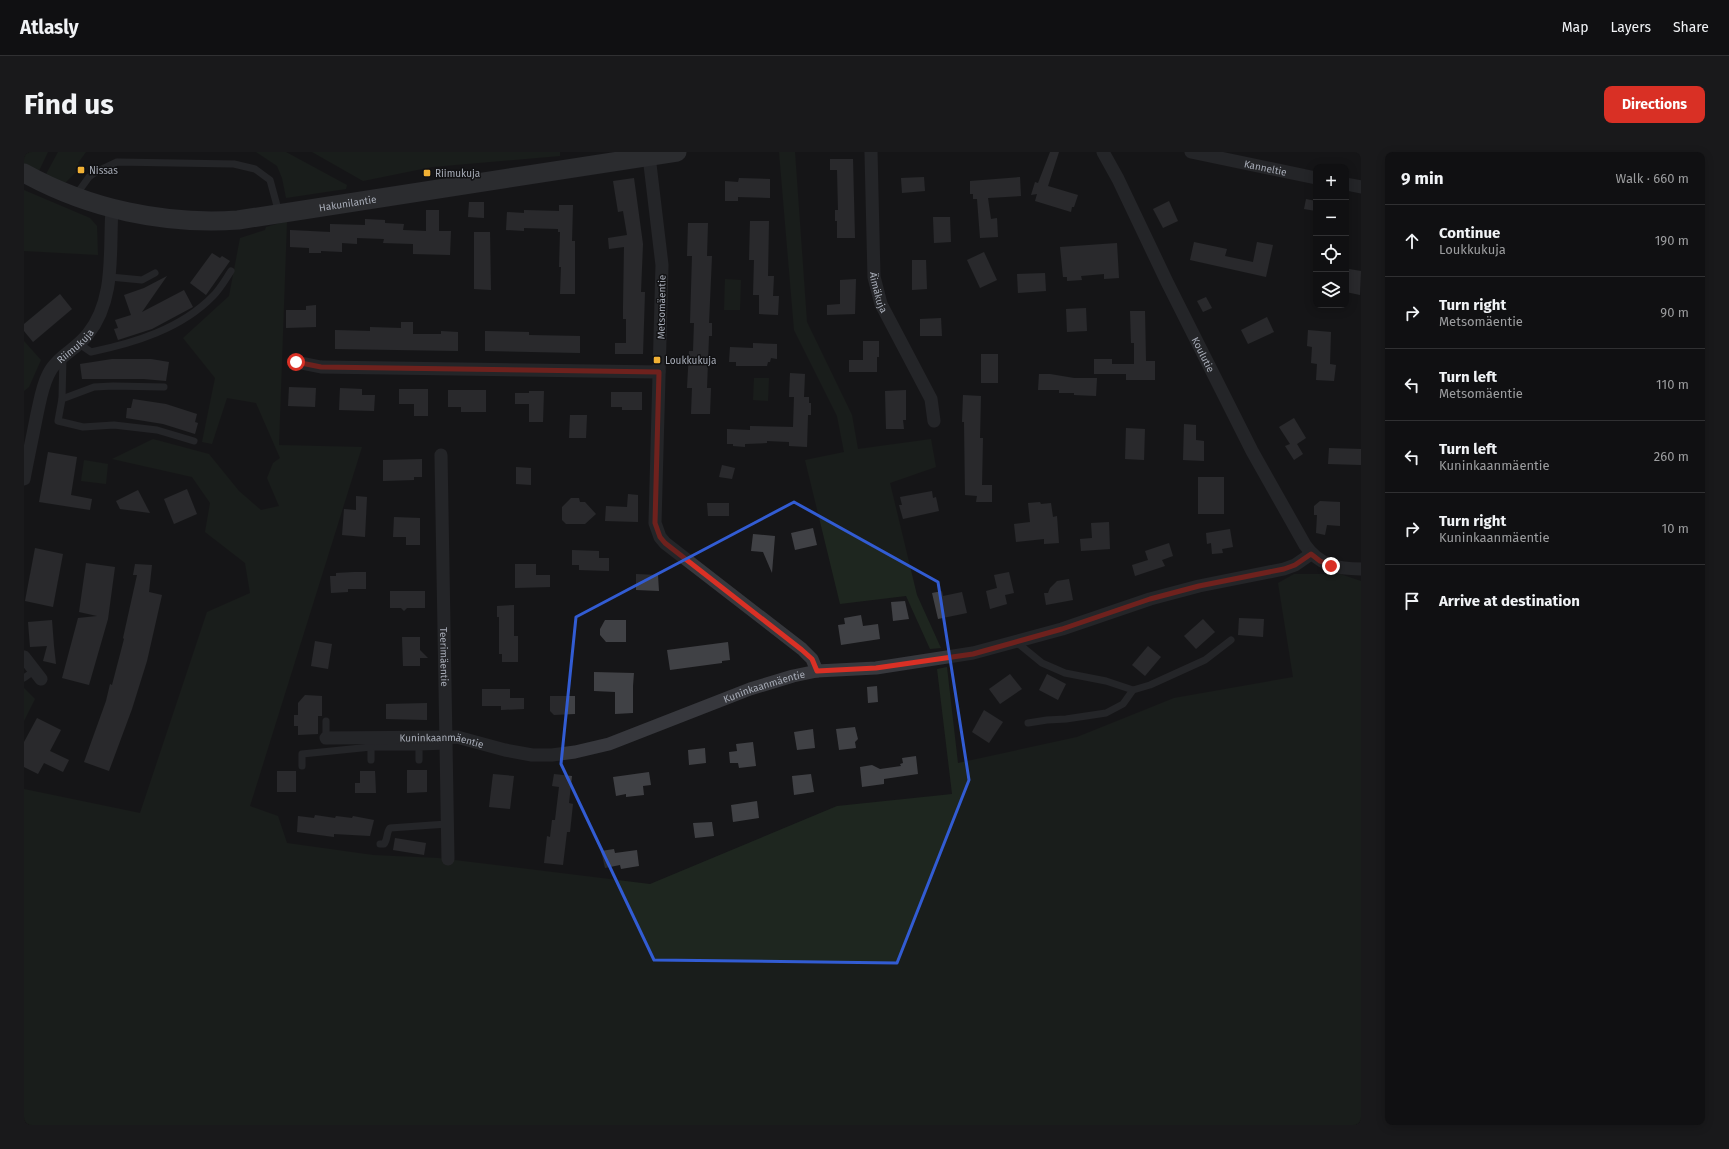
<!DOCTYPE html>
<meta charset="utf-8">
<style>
body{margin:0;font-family:"Fira Sans",sans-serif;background:#19191b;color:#f1f3f6}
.controls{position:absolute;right:12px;top:12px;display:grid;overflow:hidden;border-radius:8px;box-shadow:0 2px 10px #0003}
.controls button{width:36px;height:36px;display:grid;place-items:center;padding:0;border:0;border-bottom:1px solid #303032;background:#101012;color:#f1f3f6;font:20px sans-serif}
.stop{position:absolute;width:12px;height:12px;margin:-9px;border:3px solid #d93025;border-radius:50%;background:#fff}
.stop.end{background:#d93025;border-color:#fff;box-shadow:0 1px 4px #0008}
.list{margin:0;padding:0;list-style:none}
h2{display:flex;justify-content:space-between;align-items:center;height:52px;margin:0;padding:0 16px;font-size:17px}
h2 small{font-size:13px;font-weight:400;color:#9c9d9f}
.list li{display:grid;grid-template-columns:26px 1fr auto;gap:12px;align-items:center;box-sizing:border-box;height:72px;padding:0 16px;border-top:1px solid #303032}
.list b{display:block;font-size:15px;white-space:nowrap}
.list p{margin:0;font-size:13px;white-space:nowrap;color:#9c9d9f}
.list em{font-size:13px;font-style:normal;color:#9c9d9f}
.icon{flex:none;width:22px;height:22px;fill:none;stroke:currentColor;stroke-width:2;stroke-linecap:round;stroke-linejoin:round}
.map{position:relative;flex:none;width:1337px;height:973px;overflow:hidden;border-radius:8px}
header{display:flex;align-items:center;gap:24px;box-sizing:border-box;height:56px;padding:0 20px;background:#101012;border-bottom:1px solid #303032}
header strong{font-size:19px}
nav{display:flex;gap:22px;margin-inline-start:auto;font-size:14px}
.intro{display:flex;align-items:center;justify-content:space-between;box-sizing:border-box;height:96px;padding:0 24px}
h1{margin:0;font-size:28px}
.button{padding:10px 18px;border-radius:8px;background:#d93025;color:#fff;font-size:14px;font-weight:700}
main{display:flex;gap:24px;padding:0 24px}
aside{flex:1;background:#101012;border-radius:8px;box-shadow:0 2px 10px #0003}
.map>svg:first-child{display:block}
.green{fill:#1e261f}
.building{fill:#404145}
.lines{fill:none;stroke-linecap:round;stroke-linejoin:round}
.lane{stroke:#37383d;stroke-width:7}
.street{stroke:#37383d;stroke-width:13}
.secondary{stroke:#45474d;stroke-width:19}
.route{stroke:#d93025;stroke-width:5}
.marked{fill:none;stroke:#325cd3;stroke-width:3;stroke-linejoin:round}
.poi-dot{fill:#f2b134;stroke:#111113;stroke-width:1.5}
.labels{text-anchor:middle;stroke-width:3;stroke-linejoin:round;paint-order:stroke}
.street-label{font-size:10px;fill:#a8adb8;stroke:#111113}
.poi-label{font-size:10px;fill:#a8adb8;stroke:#111113;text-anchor:start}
</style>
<header>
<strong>Atlasly</strong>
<nav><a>Map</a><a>Layers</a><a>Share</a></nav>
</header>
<div class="intro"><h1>Find us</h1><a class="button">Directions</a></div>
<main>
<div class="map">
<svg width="1337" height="973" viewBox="0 0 1337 973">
<rect width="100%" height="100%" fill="#161618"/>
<g class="green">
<polygon points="0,0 24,0 14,21 0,13"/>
<polygon points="34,0 62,0 54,11 55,12 51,18 52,20 41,31 21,24"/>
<polygon points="232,0 262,0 323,33 322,37 262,46 258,26 253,14"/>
<polygon points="288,0 536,0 536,4 408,15 339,29"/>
<polygon points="755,0 771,0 783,170 828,263 834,297 907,287 912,315 866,331 893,443 917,496 906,497 882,444 816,452 781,308 820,300 813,264 770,178"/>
<polygon points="0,38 66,66 73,74 74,103 0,99"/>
<polygon points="263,69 255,293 338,295 226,654 254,664 263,691 349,703 414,706 626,732 813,654 928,642 913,517 923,515 934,611 1053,585 1150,546 1269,525 1254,431 1270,422 1316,422 1337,429 1337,973 0,973 0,637 116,661 183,460 226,441 221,411 181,380 186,351 168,325 88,307 129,287 185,302 215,339 237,358 255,354 243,326 249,311 256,306 232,251 203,246 188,292 178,290 191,226 159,186 205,144 216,86 241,78 242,75"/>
<polygon points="701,127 717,128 716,158 700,158"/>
<polygon points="0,189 17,208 5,235 0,239"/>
<polygon points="730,226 745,226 744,249 729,248"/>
<polygon points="60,308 84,312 82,332 57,329"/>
<polygon points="0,536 11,547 0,569"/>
</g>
<g class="building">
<polygon points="1026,0 1035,0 1024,34 1054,43 1050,55 1048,55 1047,60 1011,49 1013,42 1007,43 1011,30 1014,31"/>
<polygon points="806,7 829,7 831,86 813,86 813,69 811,69 811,58 814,58 813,18 806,18"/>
<polygon points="900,25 901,39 878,41 877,26"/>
<polygon points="996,25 997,44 964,46 967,67 973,66 974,85 956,86 953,47 949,47 949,42 946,42 946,29"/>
<polygon points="610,26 619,92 617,140 621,140 619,202 591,202 591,191 602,191 602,167 599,167 599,155 600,95 585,97 584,86 603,83 599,59 594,60 589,29"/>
<polygon points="715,26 746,27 746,46 714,45 714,49 701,49 701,29 714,30"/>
<polygon points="1282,47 1292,49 1292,59 1280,57"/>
<polygon points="1145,49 1154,69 1139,76 1129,57"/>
<polygon points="445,50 460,50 460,66 444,65"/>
<polygon points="535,53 549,53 548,89 551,89 551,142 536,142 537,115 535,115 536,80 534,80 534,77 500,76 500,79 482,78 483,60 500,61 500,58 535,59"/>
<polygon points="402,58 415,58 415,79 427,79 426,103 389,102 389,92 359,91 360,87 333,86 333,92 318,91 318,100 297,99 297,101 285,101 285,96 266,95 266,78 306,80 306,72 341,73 341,67 361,68 361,71 380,72 379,78 402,79"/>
<polygon points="909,65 926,65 927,90 910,91"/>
<polygon points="726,69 745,69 744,124 750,124 749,144 755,144 754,163 735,162 735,143 729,143 730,108 725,108"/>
<polygon points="664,71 684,71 683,104 688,104 685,171 688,171 688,184 685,184 683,236 687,236 686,262 667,262 668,236 663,236 665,199 669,199 670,171 666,171 668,104 663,104"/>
<polygon points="450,80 466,80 467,138 450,137"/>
<polygon points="1170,90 1203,97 1201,104 1229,110 1233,90 1249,93 1242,125 1166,108"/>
<polygon points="1093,91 1095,126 1080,127 1080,122 1057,124 1058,128 1043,129 1043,125 1039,125 1036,95"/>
<polygon points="960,100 973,128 956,136 943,108"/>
<polygon points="188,101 196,106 198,104 206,109 182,143 166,131"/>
<polygon points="888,108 902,108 903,137 888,138"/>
<polygon points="1325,117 1337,119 1336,143 1322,140"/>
<polygon points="1021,121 1022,139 994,141 993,122"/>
<polygon points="143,124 118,160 160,138 169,155 128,177 94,188 90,177 94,176 91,168 107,163 100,143 120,136"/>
<polygon points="832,127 831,162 803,163 803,153 816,152 816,128"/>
<polygon points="36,142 48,157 9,190 0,179 0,172"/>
<polygon points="1182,145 1188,156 1179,160 1173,149"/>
<polygon points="292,153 292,175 262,176 262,158 282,158 282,154"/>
<polygon points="1062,156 1063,179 1043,180 1042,157"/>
<polygon points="1106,159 1121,159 1122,209 1131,209 1131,228 1102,228 1102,222 1070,222 1070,207 1088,207 1088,212 1110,212 1110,191 1107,191"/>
<polygon points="1243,165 1250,180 1224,192 1217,178"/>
<polygon points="917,166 918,184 896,184 896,167"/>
<polygon points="377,170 389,170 389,182 417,182 417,179 434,180 434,199 311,197 311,178 346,179 346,175 377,176"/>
<polygon points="1284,178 1307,180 1306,212 1312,213 1310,229 1292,228 1293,212 1287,211 1288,195 1283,194"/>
<polygon points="461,179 505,180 505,183 556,184 556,201 461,199"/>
<polygon points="839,189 855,189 855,205 853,205 853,220 825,220 825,208 839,208"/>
<polygon points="729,191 753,192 753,207 747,206 746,210 744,210 743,214 712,214 712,210 705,210 706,195 729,196"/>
<rect x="957" y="202" width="17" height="29"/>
<polygon points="88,207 127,207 145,210 142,229 120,227 58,227 56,212"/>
<polygon points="766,221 781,222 780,245 785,245 785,251 787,251 787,263 784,263 783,295 765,294 765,290 743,289 743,291 721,292 721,295 709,294 709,292 703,292 703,277 726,278 726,274 769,275 770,245 765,245"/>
<polygon points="1015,222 1026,222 1050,226 1073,226 1072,244 1050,243 1050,241 1035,241 1035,238 1014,238"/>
<polygon points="265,235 292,236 291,255 264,254"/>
<polygon points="316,236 338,237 338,243 351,243 350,259 315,258"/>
<polygon points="375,237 404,237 404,264 390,264 390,252 375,252"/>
<polygon points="424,238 462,238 462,260 437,260 437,255 424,255"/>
<polygon points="882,238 882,268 879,268 880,277 862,277 861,239"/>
<polygon points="505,239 520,239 519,270 505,270 505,252 491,252 491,241 505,241"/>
<polygon points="587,240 618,240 618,258 598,258 598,255 587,255"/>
<polygon points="939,243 957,244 956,286 959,286 958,333 968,333 968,350 952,350 953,344 941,343 940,270 938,270"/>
<polygon points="109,247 142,252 173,262 171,270 174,271 171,282 139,272 102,266 103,256 107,256"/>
<polygon points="546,263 563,263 562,286 545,286"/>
<polygon points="1270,266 1282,286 1273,292 1279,302 1270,308 1261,294 1266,292 1255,275"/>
<polygon points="1160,272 1172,273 1172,288 1180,289 1180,309 1159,308"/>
<polygon points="1102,276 1121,277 1120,308 1101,307"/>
<polygon points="1305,296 1337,297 1337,313 1304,312"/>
<polygon points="24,300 53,305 47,343 68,347 66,358 15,350"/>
<polygon points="398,307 398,325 390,325 390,328 359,329 359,308"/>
<polygon points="698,313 711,316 708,327 695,325"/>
<polygon points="492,315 507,316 507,333 492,332"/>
<rect x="1174" y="325" width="26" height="37"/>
<polygon points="163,337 173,362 150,372 140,347"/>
<polygon points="114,338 126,361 96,357 92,349"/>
<polygon points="908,339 909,346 912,345 915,359 879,367 875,353 878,353 876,345"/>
<polygon points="604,342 614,343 614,370 581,369 582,354 603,355"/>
<polygon points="332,344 343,345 341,385 318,383 320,357 332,358"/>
<polygon points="547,346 555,346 556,350 561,350 572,362 561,372 542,372 538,368 538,355"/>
<polygon points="1296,349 1316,350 1316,374 1303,373 1301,383 1292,381 1293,363 1290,363 1290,354"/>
<polygon points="1016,350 1017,352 1027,351 1029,365 1033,364 1035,391 1020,392 1020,387 992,390 990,372 1006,370 1004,351"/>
<polygon points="683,351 705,351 705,364 684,364"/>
<polygon points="370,365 396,366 396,393 382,393 382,385 369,385"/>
<polygon points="1085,370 1086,397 1057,399 1056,387 1068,386 1067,371"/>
<polygon points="789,376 793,393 771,398 767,381"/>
<polygon points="1206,377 1209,395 1198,397 1199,401 1188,402 1187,391 1183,392 1182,381"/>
<polygon points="729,382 751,384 748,421 739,400 727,399"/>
<polygon points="1145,391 1149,404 1138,408 1141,414 1111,424 1108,413 1124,408 1121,399"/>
<polygon points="11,396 39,402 29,455 1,449"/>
<polygon points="548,398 575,399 575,406 585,406 585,419 555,418 555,413 548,413"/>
<polygon points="62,411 91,415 84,467 65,533 38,526 54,466 73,464 55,460"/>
<polygon points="111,412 128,413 125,440 138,443 123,509 108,557 85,619 60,610 82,549 86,532 88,533 100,487 99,486 113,423 109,423"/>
<polygon points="491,412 512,412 512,423 526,423 526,435 491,436"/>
<polygon points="330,420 342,420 342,437 324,437 324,440 307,441 306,424 312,424 312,421"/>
<polygon points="985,420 990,441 981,443 983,452 966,457 962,439 973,436 970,423"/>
<polygon points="612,422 634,423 635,439 612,438"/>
<polygon points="1045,427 1049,448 1022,453 1020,441 1024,441 1026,436 1033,429"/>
<polygon points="366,439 401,439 401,456 383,456 380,459 377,456 366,456"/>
<polygon points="918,439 919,444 938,440 943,461 914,467 908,441"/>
<polygon points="881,449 885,467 869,469 867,450"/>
<polygon points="490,453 490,484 494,484 494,510 478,510 478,502 475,502 475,465 473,465 473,454"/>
<polygon points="837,463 839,474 854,472 856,487 817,493 814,473 821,472 820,466"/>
<polygon points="1215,466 1240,467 1239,485 1214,483"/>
<polygon points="1179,467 1191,480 1172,497 1160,484"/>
<polygon points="28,468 30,494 32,512 19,509 23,494 6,495 4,470"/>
<polygon points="581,468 602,468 602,490 582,490 576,483 576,477"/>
<polygon points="378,485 396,485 396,498 404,506 396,506 396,514 379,514"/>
<polygon points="291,489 308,492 304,517 287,514"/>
<polygon points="704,490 706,508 698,509 698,511 646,518 643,498"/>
<polygon points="1124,494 1137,505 1121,524 1108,513"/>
<polygon points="570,520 610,521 609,534 609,561 591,562 591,540 570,539"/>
<polygon points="986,522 998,537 976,552 965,537"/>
<polygon points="1023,522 1042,532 1034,548 1015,538"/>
<polygon points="853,534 854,550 844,551 843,535"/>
<polygon points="458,537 486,537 486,546 500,546 500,557 477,558 477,554 458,554"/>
<polygon points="281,543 298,544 298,564 294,564 294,582 274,583 274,574 270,574 270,563 274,563 274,551"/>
<polygon points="526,544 551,544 551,562 530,563 526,559"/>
<polygon points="403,551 403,568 362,567 362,552"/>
<polygon points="960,558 979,570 965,591 948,580"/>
<polygon points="13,566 37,578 26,599 45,608 39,620 20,611 14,622 0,615 0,590"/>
<polygon points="831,575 834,587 831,590 832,596 815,598 812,577"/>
<polygon points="789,577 791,596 773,598 770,580"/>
<polygon points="729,590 732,614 715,616 714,611 706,611 705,600 713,599 712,592"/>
<polygon points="681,596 682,611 665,613 664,598"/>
<polygon points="892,604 894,622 860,627 860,632 838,635 836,615 848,613 856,617 877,614 876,612 879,611 878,606"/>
<polygon points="383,618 403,618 403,640 383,641"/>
<rect x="253" y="619" width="19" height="21"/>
<polygon points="336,619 351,619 352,641 331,641 331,631 336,631"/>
<polygon points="625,620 627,633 619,634 620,643 602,645 602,642 592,644 589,625"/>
<polygon points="469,622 490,624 486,657 465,655"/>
<polygon points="530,622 548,624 545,651 549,652 546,680 543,680 539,713 520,711 523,684 526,685 528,668 531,668 535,635 528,634"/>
<polygon points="787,622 790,640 770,643 768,624"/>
<polygon points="733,649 735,666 709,670 707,653"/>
<polygon points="291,663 311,666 312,664 328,666 329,664 350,668 346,684 310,682 310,685 273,680 274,664 290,666"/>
<polygon points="688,670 690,684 671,686 669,671"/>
<polygon points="371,686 402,691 400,703 369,698"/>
<polygon points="590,697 591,701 613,698 615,714 597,717 596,713 581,716 577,699"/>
</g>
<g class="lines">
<g class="lane">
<polyline points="52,43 65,25 72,20 93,10 210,12 231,17 246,28 255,61"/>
<polyline points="86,125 118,128 131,121"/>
<path d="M54 191 67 200C110 191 157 177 189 144 196 137 201 128 207 119"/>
<polyline points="140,235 89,234 70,235 38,247 34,269 59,275 90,273 133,278 170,289"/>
<polyline points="38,247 39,204"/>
<polyline points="991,489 1018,511 1041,521 1082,529 1109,538"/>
<polyline points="0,526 10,519"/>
<polyline points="302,569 302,586"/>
<polyline points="1004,571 1023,568 1042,567 1082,561 1099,552 1109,538 1126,533 1181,508 1207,488"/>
<polyline points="347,608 347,595 395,595"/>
<polyline points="395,608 395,595 422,594"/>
<polyline points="278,614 278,602 347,595"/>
<path d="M356 692H360C364 687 362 681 366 676L423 672"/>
</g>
<g class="street">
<path id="s1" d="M847 0 850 125 857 152 907 247 910 269"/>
<path id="s2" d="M1079 0 1094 27 1143 130 1228 299 1281 393C1295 413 1313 417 1337 417"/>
<path id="s3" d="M1167 0 1292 26"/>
<polyline points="625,4 638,113 631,371 636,385 641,391 778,497 788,507 793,519"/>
<polyline points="1322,32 1337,35"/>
<polyline points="272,210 297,215 635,220"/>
<path id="s4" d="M417 303 424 707"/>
<path id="s5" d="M0 327C4 305 9 283 13 262 16 249 18 235 24 223 32 205 52 198 64 182 92 147 85 99 88 57"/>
<polyline points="0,505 17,527"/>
<path id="s6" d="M302 586 433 585 481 598 508 603H528L551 600 585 592 726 537 769 524 793 519 852 516 949 501 1038 477 1126 447 1175 434 1260 417 1271 413 1287 402"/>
</g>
<path class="secondary" id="s7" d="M0 21C65 57 140 73 214 68L653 0"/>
</g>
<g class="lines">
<polyline class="route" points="272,210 297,215 635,220 631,371 636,385 641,391 778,498 788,507 793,519 852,516 949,502 1038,477 1126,447 1175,434 1260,417 1271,413 1287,402 1296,409 1307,414"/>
</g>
<path d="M0 0H1337V973H0ZM770 350 914 430 945 628 873 811 630 808 537 612 552 465Z" fill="#161618" fill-opacity=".55" fill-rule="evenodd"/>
<path class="marked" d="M770 350 914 430 945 628 873 811 630 808 537 612 552 465Z"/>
<g class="poi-dot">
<rect x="53" y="14" width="8" height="8" rx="2"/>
<rect x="399" y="17" width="8" height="8" rx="2"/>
<rect x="629" y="204" width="8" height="8" rx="2"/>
</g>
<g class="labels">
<g class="street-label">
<text dy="4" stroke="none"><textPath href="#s3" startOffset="76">Kanneltie</textPath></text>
<text dy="4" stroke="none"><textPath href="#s7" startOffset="333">Hakunilantie</textPath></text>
<text dy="4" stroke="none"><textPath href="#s1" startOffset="141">Äimäkuja</textPath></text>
<text transform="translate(637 155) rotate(-89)" y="4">Metsomäentie</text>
<text dy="4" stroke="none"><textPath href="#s5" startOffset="147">Riimukuja</textPath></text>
<text dy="4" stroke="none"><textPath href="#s2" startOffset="226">Koulutie</textPath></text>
<text dy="4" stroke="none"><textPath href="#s4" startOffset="202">Teerimäentie</textPath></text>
<text dy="4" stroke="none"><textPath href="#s6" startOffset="452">Kuninkaanmäentie</textPath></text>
<text dy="4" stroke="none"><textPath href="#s6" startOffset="116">Kuninkaanmäentie</textPath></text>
</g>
<g class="poi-label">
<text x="65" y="22">Nissas</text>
<text x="411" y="25">Riimukuja</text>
<text x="641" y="212">Loukkukuja</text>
</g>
</g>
</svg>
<div class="controls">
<button>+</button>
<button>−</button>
<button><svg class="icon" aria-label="locate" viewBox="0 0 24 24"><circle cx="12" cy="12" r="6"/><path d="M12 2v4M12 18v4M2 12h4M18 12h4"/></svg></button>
<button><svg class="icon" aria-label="layers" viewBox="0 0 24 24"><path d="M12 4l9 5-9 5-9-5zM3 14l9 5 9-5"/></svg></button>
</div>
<div class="stop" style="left:272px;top:210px"></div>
<div class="stop end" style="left:1307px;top:414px"></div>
</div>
<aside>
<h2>9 min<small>Walk · 660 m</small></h2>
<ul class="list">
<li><svg class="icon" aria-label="ahead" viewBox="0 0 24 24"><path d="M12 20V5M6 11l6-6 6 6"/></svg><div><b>Continue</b><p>Loukkukuja</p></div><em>190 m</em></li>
<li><svg class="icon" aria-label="right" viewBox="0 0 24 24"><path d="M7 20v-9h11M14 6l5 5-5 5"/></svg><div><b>Turn right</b><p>Metsomäentie</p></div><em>90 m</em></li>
<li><svg class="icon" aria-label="left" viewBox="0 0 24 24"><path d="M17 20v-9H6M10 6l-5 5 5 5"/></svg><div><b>Turn left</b><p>Metsomäentie</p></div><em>110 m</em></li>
<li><svg class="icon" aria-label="left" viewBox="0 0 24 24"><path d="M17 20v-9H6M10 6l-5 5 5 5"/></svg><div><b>Turn left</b><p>Kuninkaanmäentie</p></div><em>260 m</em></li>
<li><svg class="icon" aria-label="right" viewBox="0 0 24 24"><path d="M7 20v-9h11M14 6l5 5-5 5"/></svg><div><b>Turn right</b><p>Kuninkaanmäentie</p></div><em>10 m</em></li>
<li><svg class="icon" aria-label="arrive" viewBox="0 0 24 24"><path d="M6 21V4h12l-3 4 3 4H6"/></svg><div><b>Arrive at destination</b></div></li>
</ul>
</aside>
</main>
